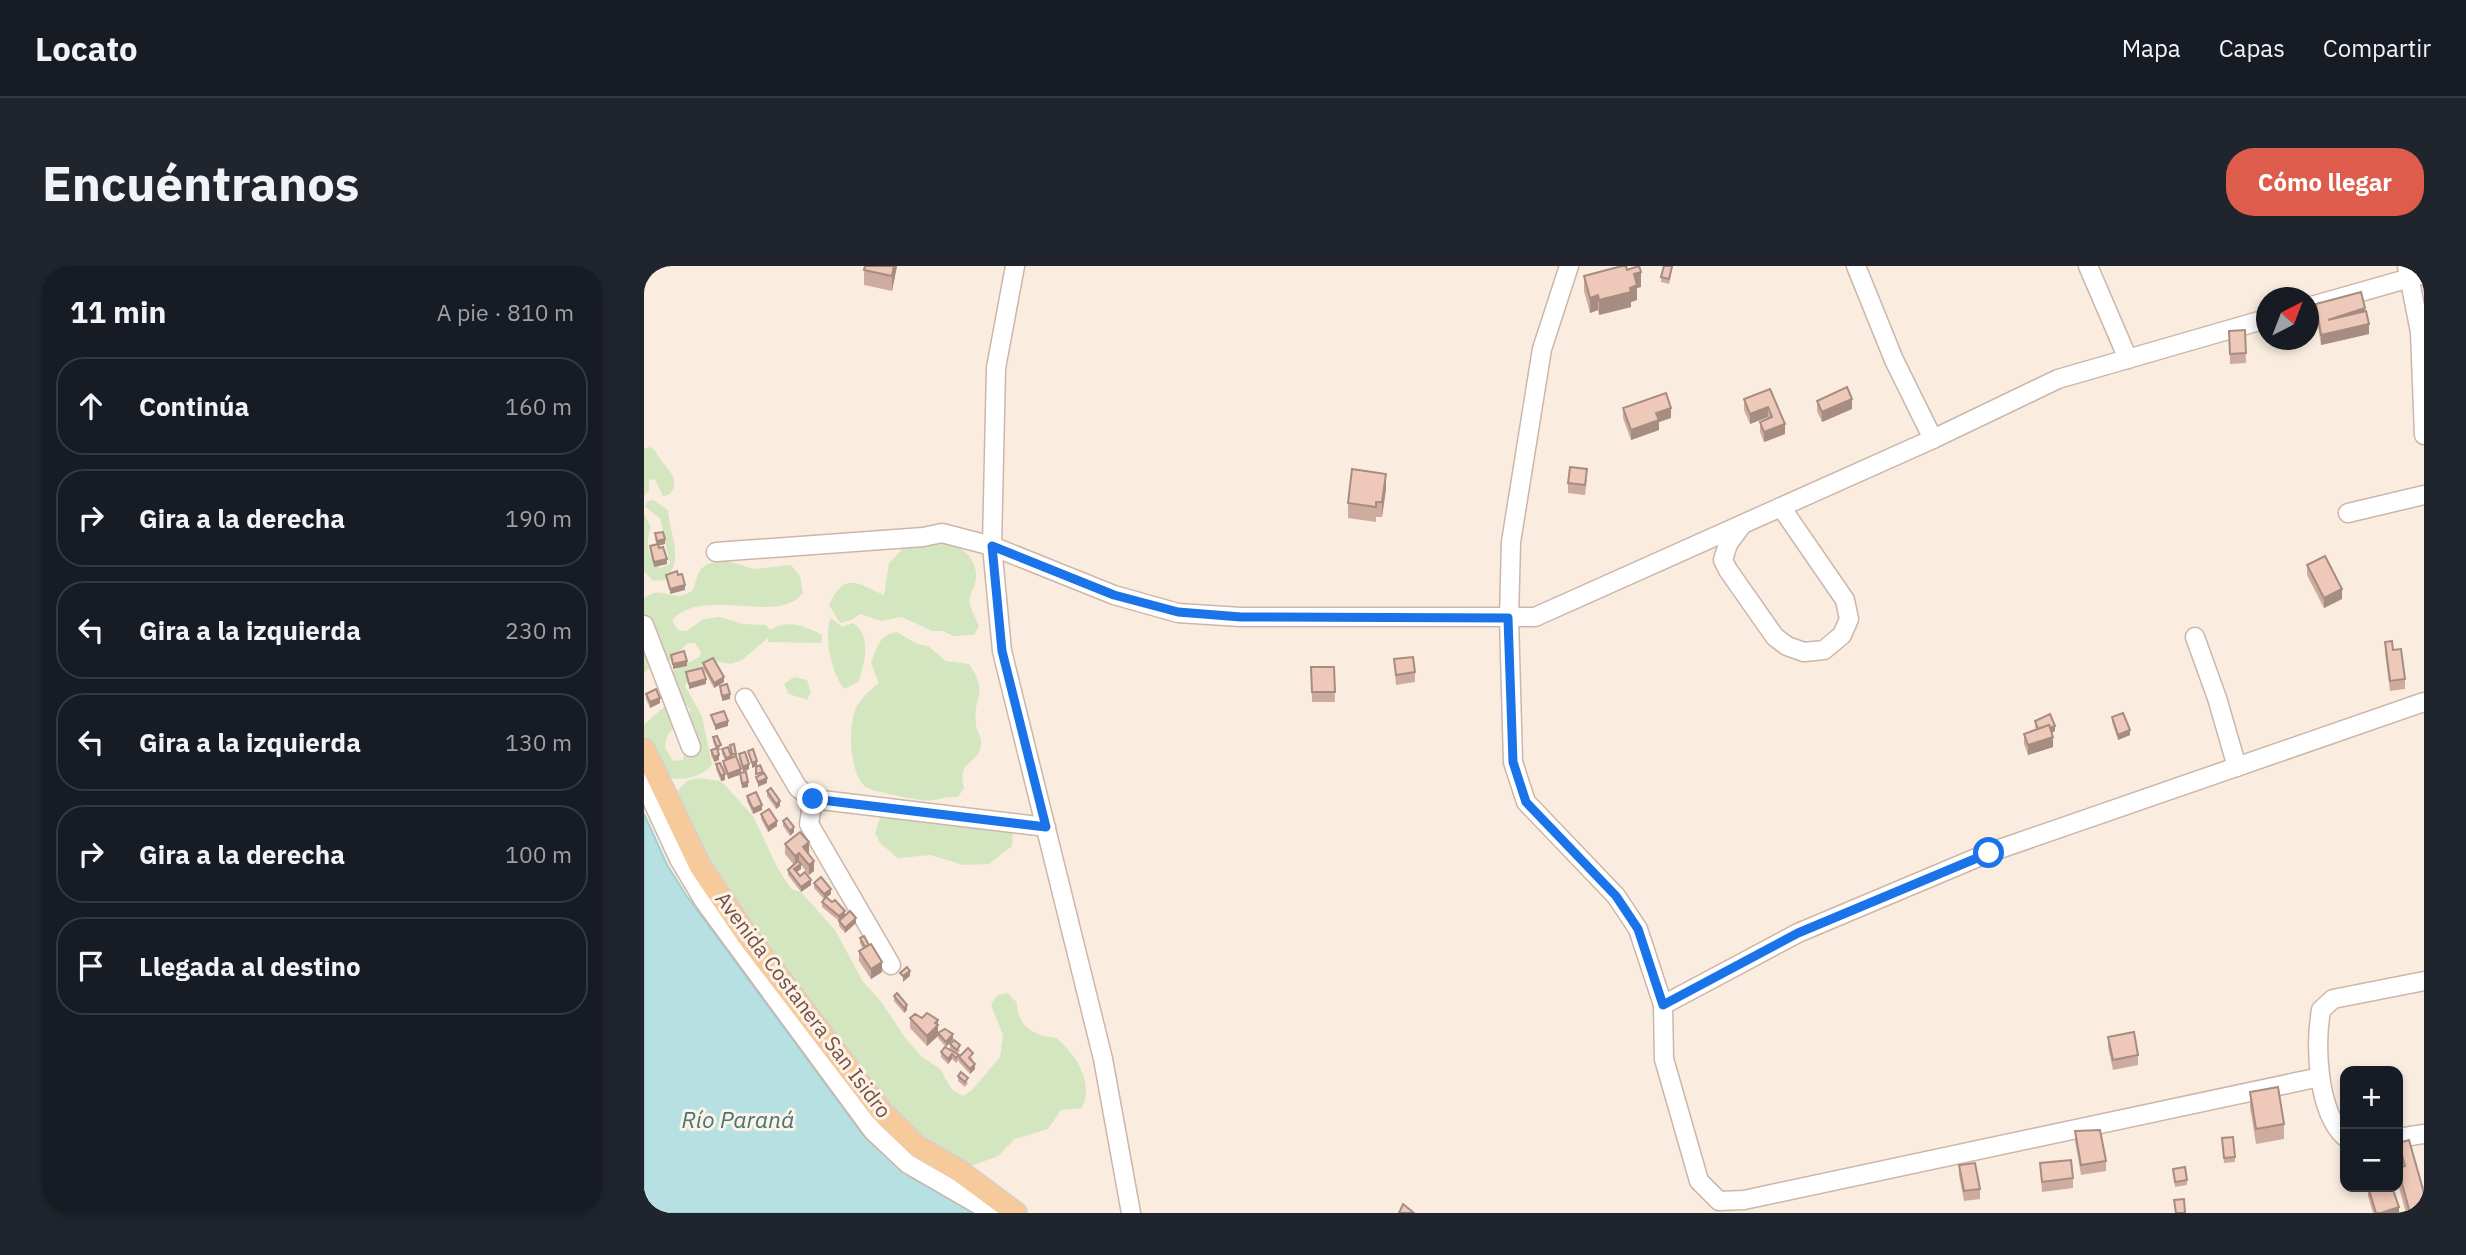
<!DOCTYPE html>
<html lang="es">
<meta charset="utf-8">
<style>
body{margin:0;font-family:"IBM Plex Sans",sans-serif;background:#20242c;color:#f1f3f6}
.controls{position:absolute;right:21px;bottom:21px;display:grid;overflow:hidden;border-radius:14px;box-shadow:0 4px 10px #0003}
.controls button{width:63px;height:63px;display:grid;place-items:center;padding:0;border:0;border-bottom:2px solid #363941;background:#171b24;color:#f1f3f6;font:35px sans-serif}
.compass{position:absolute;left:1612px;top:21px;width:63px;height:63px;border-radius:50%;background:#171b24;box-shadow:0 4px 10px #0003;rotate:42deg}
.stop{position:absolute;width:21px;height:21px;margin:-16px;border:5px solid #1a73e8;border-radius:50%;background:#fff}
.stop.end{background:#1a73e8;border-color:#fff;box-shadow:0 2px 7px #0008}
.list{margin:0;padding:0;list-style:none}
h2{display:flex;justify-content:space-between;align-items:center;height:91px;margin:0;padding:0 28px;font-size:30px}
h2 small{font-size:23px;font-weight:400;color:#9ea1a6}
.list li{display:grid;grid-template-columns:46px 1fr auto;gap:21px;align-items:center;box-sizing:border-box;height:98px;margin:0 14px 14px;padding:0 14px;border:2px solid #363941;border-radius:28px}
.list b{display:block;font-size:26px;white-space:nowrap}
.list em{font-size:23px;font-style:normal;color:#9ea1a6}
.icon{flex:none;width:38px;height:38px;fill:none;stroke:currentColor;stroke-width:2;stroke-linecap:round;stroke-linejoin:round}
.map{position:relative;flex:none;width:1780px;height:947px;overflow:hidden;border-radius:28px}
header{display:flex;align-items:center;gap:42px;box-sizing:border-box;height:98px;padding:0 35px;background:#171b24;border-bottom:2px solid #363941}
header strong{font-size:33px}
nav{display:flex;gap:38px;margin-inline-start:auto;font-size:24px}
.intro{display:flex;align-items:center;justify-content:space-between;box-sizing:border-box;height:168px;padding:0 42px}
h1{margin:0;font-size:49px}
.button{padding:18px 32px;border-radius:28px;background:#de5c4b;color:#fff;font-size:24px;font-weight:700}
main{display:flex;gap:42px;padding:0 42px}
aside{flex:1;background:#171b24;border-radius:28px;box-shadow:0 4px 10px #0003}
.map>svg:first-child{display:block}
.green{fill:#d4e6c0}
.water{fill:#b6e0e2;stroke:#9dd1d3;stroke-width:2}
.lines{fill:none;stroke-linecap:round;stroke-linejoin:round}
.minor-casing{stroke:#ccb6ab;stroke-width:21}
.major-casing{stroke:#d7cfcc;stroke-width:24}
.minor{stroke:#fff;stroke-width:18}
.major{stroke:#f6ca9b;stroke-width:21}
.wall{fill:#cdac9f}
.shaded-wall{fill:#a78c82}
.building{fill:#eec8b9;stroke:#a78c82;stroke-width:2}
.route{stroke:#1a73e8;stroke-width:9}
.labels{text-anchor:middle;stroke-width:6;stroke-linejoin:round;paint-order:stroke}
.street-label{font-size:21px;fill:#6f5249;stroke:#fef1e5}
.water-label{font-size:23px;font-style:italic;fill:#42787b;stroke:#fef1e5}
</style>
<header>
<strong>Locato</strong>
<nav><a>Mapa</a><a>Capas</a><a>Compartir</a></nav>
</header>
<div class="intro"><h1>Encuéntranos</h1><a class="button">Cómo llegar</a></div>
<main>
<aside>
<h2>11 min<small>A pie · 810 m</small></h2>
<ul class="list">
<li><svg class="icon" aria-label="ahead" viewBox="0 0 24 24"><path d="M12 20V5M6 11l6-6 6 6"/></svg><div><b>Continúa</b></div><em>160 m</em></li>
<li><svg class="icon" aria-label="right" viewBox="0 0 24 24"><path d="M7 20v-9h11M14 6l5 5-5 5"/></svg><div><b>Gira a la derecha</b></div><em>190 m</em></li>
<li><svg class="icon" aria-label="left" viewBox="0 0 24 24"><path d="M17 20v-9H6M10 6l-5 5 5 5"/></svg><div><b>Gira a la izquierda</b></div><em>230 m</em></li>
<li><svg class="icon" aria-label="left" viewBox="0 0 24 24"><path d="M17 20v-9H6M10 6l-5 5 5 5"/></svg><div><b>Gira a la izquierda</b></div><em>130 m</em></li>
<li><svg class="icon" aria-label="right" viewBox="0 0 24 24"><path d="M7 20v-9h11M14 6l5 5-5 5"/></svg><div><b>Gira a la derecha</b></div><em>100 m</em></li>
<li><svg class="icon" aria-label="arrive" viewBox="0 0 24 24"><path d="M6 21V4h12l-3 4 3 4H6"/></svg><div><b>Llegada al destino</b></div></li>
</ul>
</aside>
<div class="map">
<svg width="1780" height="947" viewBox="0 0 1780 947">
<rect width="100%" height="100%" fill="#faede0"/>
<g class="green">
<path d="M6 181C13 184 12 188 17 194 25 205 38 215 25 229L19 230 11 214 5 213V224L0 230V183Z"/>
<path d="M9 234 24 244C25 267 42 296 20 314L9 315 0 305V248L7 261C1 276 3 291 16 302L26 298 16 252 1 241 3 235Z"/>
<path d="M293 271C313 277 338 292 331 318 329 325 324 330 326 339 328 346 332 353 335 360L330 369 309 370 299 365H288L258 351 237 355 216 348 207 354 196 357 185 339C201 303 216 319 240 329L245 297 260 281Z"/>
<path d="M83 295 110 303 147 299 156 310 159 327C134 360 60 319 28 354L34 364 42 365 60 353 76 351 99 358 122 359 126 364C144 353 160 360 178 369V377L124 376V372L98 394 87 398 69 395 48 405 41 420 58 450 68 499C59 510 40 515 26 512L0 468V459L23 438 38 451 23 470 21 481 29 495 39 494 46 443 29 427 27 406 55 391 57 386 51 377H44L23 397H11L0 407V333C17 316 28 340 49 324 56 301 56 297 83 295Z"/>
<path d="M187 352 198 361 209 357C228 370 221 396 215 415L201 423C188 411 179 368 187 352Z"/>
<path d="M253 366 273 378 284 380 302 395 325 398C346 429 328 429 332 459 333 467 339 471 337 480 334 499 312 495 320 522L314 531C301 530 288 536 276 534 269 533 228 525 223 522 205 511 203 458 213 440 218 431 227 423 235 417L227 397C233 381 235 369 253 366Z"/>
<polygon points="150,411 163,414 167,426 163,434 145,428 140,418"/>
<path d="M53 512 77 515 109 550 134 603 147 623 157 626 191 664 219 716 236 734 262 773 277 790 296 803 308 824 319 830 328 824 356 791 359 769 347 739 353 729 364 727 373 737C373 761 391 770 413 772 432 790 450 815 438 842L417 844 404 863 371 873 354 890 322 902 249 859 19 540 43 515Z"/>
<polygon points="238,546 369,561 368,580 345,598 319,599 287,589 254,592 236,577 231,567"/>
</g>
<polygon class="water" points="0,548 23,599 42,629 220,870 265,910 330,947 0,947"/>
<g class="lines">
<g class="minor-casing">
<g id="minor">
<polyline points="371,0 352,102 348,280 358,385 459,793 487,947"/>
<polyline points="925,0 898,83 867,276 865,352 869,496 882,536 972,630 994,663 1019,739 1020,793 1055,915 1075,935 1100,934 1676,811"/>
<polyline points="1212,0 1250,94 1289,173"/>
<polyline points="1444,0 1484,93"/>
<polyline points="1763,0 1776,66 1780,169"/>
<polyline points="1664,41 1780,8"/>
<polyline points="1704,247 1780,229"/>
<polyline points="1098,259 1084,278 1079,294 1084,304 1131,371 1143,380 1160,386 1180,384 1198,369 1205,353 1201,334 1137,241"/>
<polyline points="72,286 279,271 298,267 348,280 470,329 534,347 597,351 891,351 1289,173 1414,113 1622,53"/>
<polyline points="0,359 47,481"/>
<polyline points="1551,371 1573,432 1593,501"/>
<polyline points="101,432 154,522 169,533 402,561"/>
<polyline points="0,517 35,593 60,635 229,865 264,898 349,947"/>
<polyline points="169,533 165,558 247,699"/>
<polyline points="1019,739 1154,667 1344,587 1780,436"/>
<path d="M1701 871C1673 845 1671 780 1677 744L1689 733 1780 715"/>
<polyline points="1754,872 1780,868"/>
</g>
</g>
<g class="major-casing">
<polyline id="major" points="0,483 56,600 104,671 237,845 274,881 314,904 372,947"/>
</g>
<use href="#minor" class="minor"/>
<use href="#major" class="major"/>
</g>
<g class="wall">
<polygon points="253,0 248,25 220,19 220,4"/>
<polygon points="1029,0 1025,18 1017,16 1017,11"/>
<polygon points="983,4 997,21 993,22 993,34 987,36 987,41 955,49 954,44 946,47 940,25 940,10"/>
<polygon points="1672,38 1721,45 1725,68 1677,79 1672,48"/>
<polygon points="1601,64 1602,97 1586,98 1585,65"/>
<polygon points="1126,123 1141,168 1120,176 1116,166 1116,156 1124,153 1124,151 1106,158 1100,144 1100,133"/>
<polygon points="1173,135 1208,143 1178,156 1173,145"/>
<polygon points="979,142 1027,152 1015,156 1015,164 987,174 979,152"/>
<polygon points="943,213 941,229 924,227 924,217"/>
<polygon points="742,223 738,251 732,251 732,256 704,252 704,237"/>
<polygon points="11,267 21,278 14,279 23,298 10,301 6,285 6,280 12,278"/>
<polygon points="1663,299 1698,333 1680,342 1663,309"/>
<polygon points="1741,376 1749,384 1761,413 1761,423 1746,425 1741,386"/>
<polygon points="750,393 771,406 771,416 752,419"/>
<polygon points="59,397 80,416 70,422 59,402"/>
<polygon points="667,401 690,401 691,436 668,436"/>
<polygon points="2,428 16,437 6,442 2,433"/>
<polygon points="1468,451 1486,469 1474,474 1468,456"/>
<polygon points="1391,455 1411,465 1408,467 1409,481 1384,489 1380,478 1380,468 1392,464 1391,460"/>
<polygon points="69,471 77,484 74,485 75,494 70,496 67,489 67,484 72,483 69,476"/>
<polygon points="86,479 92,492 97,507 104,521 98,522 96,509 84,513 79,500 79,495 81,494 78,488 78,483 88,491"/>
<polygon points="95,488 105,503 99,506 95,493"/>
<polygon points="72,498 81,514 77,515 72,503"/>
<polygon points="123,525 136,540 132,543 123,530"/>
<polygon points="103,530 118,544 109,548 103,535"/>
<polygon points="117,548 133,560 124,566 117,553"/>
<polygon points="139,555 150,566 146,570 139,560"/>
<polygon points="141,578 165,586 164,587 170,605 165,609 157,599 157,603 153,606 167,619 157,626 144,609 144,604 150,599 141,588"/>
<polygon points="170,617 187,628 182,632 201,650 212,657 201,667 195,660 195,655 178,641 178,636 180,633 170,622"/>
<polygon points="216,672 238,706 227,713 215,695 215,685 219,683 216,677"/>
<polygon points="250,730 263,744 260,747 250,735"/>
<polygon points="266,752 278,752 294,764 294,770 283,780 266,762"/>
<polygon points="294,767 309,773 302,781 294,772"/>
<polygon points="1464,771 1494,789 1494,799 1469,804 1464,781"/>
<polygon points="306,778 316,784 313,788 315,794 312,797 308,793 304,798 297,791 297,786 306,783"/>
<polygon points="315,791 329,792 328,794 331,803 326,808 315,796"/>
<polygon points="314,810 324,817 321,821 314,815"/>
<polygon points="1606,826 1640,858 1640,873 1612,878 1606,841"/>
<polygon points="1431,865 1462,895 1462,905 1437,909 1431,875"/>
<polygon points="1578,877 1591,891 1591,896 1580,897"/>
<polygon points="1755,877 1780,947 1762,947 1754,918 1754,902 1757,901 1755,892"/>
<polygon points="1396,897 1429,912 1429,922 1398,926"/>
<polygon points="1315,899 1336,923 1336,933 1320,935 1315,909"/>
<polygon points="1529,903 1543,914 1543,919 1531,921"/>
<polygon points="1724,921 1755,947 1729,947 1724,930"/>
</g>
<g class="shaded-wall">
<polygon points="250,0 253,0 248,25 248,10"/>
<polygon points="997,6 997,21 993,22 993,34 987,36 987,41 955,49 955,34 986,22 990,8"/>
<polygon points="954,29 954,44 946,47 946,32"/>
<polygon points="1721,42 1721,52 1684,54"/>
<polygon points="1725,58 1725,68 1677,79 1677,69"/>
<polygon points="1208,133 1208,143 1178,156 1178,146"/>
<polygon points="1124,141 1124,151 1106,158 1106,148"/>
<polygon points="1027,142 1027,152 1015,156 1015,164 987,174 987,164 1012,147"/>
<polygon points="1141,158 1141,168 1120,176 1120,166"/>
<polygon points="742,208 742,223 738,251 738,236"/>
<polygon points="21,273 21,278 13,280 13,275"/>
<polygon points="23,293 23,298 10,301 10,296"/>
<polygon points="41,319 41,324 26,328 26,323"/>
<polygon points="1698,323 1698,333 1680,342 1680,332"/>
<polygon points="43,395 43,400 29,403 29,398"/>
<polygon points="80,411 80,416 70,422 70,417"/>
<polygon points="62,413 62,418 45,423 45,418"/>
<polygon points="86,428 86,433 78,435 78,430"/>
<polygon points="16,432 16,437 6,442 6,436"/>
<polygon points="84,455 84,460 71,464 71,459"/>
<polygon points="1411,460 1411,465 1396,472 1396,467"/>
<polygon points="1486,464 1486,469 1474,474 1474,469"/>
<polygon points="1409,471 1409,481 1384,489 1384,479"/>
<polygon points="75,489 75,494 70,496 70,491"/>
<polygon points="113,495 113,500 108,502 108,497"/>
<polygon points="105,498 105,503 99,506 99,501"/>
<polygon points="97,503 97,508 84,513 84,508"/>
<polygon points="81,508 81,514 77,515 77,510"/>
<polygon points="123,512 123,517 114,521 114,516"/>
<polygon points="104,516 104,521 98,522 98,517"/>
<polygon points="136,535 136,540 132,543 132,538"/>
<polygon points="118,539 118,544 109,548 109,543"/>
<polygon points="133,555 133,560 124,566 124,561"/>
<polygon points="150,561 150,566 146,570 146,565"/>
<polygon points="165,576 165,586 159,591 159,581"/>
<polygon points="155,587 155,597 151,600 151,590"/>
<polygon points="170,595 170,605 165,609 165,599"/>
<polygon points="157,598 157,603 150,608 150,603"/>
<polygon points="167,614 167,619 157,626 157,621"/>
<polygon points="187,623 187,628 180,633 180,628"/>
<polygon points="201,645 201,650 195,655 195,650"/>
<polygon points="212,652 212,657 201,667 201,662"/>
<polygon points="238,696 238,706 227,713 227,703"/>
<polygon points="266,705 266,710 259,716 259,710"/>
<polygon points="263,739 263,744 260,747 260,742"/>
<polygon points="294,754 294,770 283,780 283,770 291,757"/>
<polygon points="309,768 309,773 302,781 302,776"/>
<polygon points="308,788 308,793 304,798 304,793"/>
<polygon points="331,798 331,803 326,808 326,803"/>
<polygon points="1755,941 1755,947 1737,947"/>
</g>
<g class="building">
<polygon points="221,0 250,0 248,10 220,4"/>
<polygon points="978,0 982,0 983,4 995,0 997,6 990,8 993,19 986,22 987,26 955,34 954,29 946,32 940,10"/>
<polygon points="1020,0 1028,0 1025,13 1017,11"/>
<polygon points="1717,26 1721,42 1684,54 1722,45 1725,58 1677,69 1672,38"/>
<polygon points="1601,64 1602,87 1586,88 1585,65"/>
<polygon points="1203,121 1208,133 1178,146 1173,135"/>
<polygon points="1126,123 1141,158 1120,166 1116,156 1128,151 1124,141 1106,148 1100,133"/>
<polygon points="1022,127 1027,142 1012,147 1015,154 987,164 979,142"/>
<polygon points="926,201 943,203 941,219 924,217"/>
<polygon points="708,203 742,208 738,236 732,236 732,241 704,237"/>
<polygon points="19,266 21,273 13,275 11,267"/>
<polygon points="14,278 15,282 19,281 23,293 10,296 6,280"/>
<polygon points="1681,290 1698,323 1680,332 1663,299"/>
<polygon points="33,305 34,309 38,308 41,319 26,323 22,309"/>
<polygon points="1748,375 1749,384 1757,383 1761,413 1746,415 1741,376"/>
<polygon points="40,385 43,395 29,398 27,389"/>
<polygon points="769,391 771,406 752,409 750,393"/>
<polygon points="69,392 80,411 70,417 59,397"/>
<polygon points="667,401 690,401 691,426 668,426"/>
<polygon points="58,402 62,413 45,418 42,406"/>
<polygon points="83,418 86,428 78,430 76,420"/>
<polygon points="12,423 16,432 6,436 2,428"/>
<polygon points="80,445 84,455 71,459 67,449"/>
<polygon points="1479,447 1486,464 1474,469 1468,451"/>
<polygon points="1406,448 1411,460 1406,462 1405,459 1394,463 1391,455"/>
<polygon points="1405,459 1409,471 1384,479 1380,468"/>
<polygon points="73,470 77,479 73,481 69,471"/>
<polygon points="90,478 92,488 88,488 86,479"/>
<polygon points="84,481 87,490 82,492 78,483"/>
<polygon points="73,482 75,489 70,491 67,484"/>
<polygon points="109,483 113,495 108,497 104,485"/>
<polygon points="101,486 105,498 99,501 95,488"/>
<polygon points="92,490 97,503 84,508 79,495"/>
<polygon points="76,497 81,508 77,510 72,498"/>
<polygon points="116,499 119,506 112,508 112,501"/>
<polygon points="102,506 104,516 98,517 96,507"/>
<polygon points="120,507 123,512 114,516 112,511"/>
<polygon points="127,522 136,535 132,538 123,525"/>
<polygon points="112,526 118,539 109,543 103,530"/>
<polygon points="125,543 133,555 124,561 117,548"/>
<polygon points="143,552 150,561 146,565 139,555"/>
<polygon points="156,566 165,576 159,581 170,595 165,599 155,587 151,590 141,578"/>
<polygon points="154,595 157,598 150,603 156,610 161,606 167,614 157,621 144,604"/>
<polygon points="177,611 187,623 180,628 170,617"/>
<polygon points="182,631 188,636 191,634 201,645 195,650 178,636"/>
<polygon points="206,645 212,652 201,662 195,655"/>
<polygon points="220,670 225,679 221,681 216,672"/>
<polygon points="227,678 238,696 227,703 215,685"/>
<polygon points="263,701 266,705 259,710 256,707"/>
<polygon points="253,727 263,739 260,742 250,730"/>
<polygon points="283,747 294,754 291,757 294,759 283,770 266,752 271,748 278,752"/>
<polygon points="301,763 309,768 302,776 294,767"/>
<polygon points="1490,766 1494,789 1469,794 1464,771"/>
<polygon points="310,774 316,779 313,784 306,778"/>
<polygon points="301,781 315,789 312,792 308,788 304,793 297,786"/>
<polygon points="324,782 329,787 325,792 331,798 326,803 315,791"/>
<polygon points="317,806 324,812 321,816 314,810"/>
<polygon points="1634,821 1640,858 1612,863 1606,826"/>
<polygon points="1456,864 1462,895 1437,899 1431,865"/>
<polygon points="1589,871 1591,891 1580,892 1578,872"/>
<polygon points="1765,874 1780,927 1780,947 1766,947 1754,903 1754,902 1761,900 1755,877"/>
<polygon points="1427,894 1429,912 1398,916 1396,897"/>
<polygon points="1331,897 1336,923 1320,925 1315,899"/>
<polygon points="1541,901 1543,914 1531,916 1529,903"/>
<polygon points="1724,921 1748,921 1755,941 1737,947 1732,947"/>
<polygon points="1540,933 1541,947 1532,947 1530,934"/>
<polygon points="759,938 770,947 755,947"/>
</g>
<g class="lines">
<polyline class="route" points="169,533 402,561 358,385 348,280 470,329 534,346 597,351 864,352 869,496 882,536 972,630 994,663 1019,739 1154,667 1345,587"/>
</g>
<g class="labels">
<g class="street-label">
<text transform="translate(159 739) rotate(53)" y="7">Avenida Costanera San Isidro</text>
</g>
<g class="water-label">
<text x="94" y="862">Río Paraná</text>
</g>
</g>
</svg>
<div class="controls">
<button>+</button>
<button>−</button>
</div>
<svg class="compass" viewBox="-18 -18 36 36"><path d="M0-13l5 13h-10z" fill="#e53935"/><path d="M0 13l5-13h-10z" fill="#9ea1a6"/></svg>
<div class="stop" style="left:1345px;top:587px"></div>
<div class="stop end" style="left:169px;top:533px"></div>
</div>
</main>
